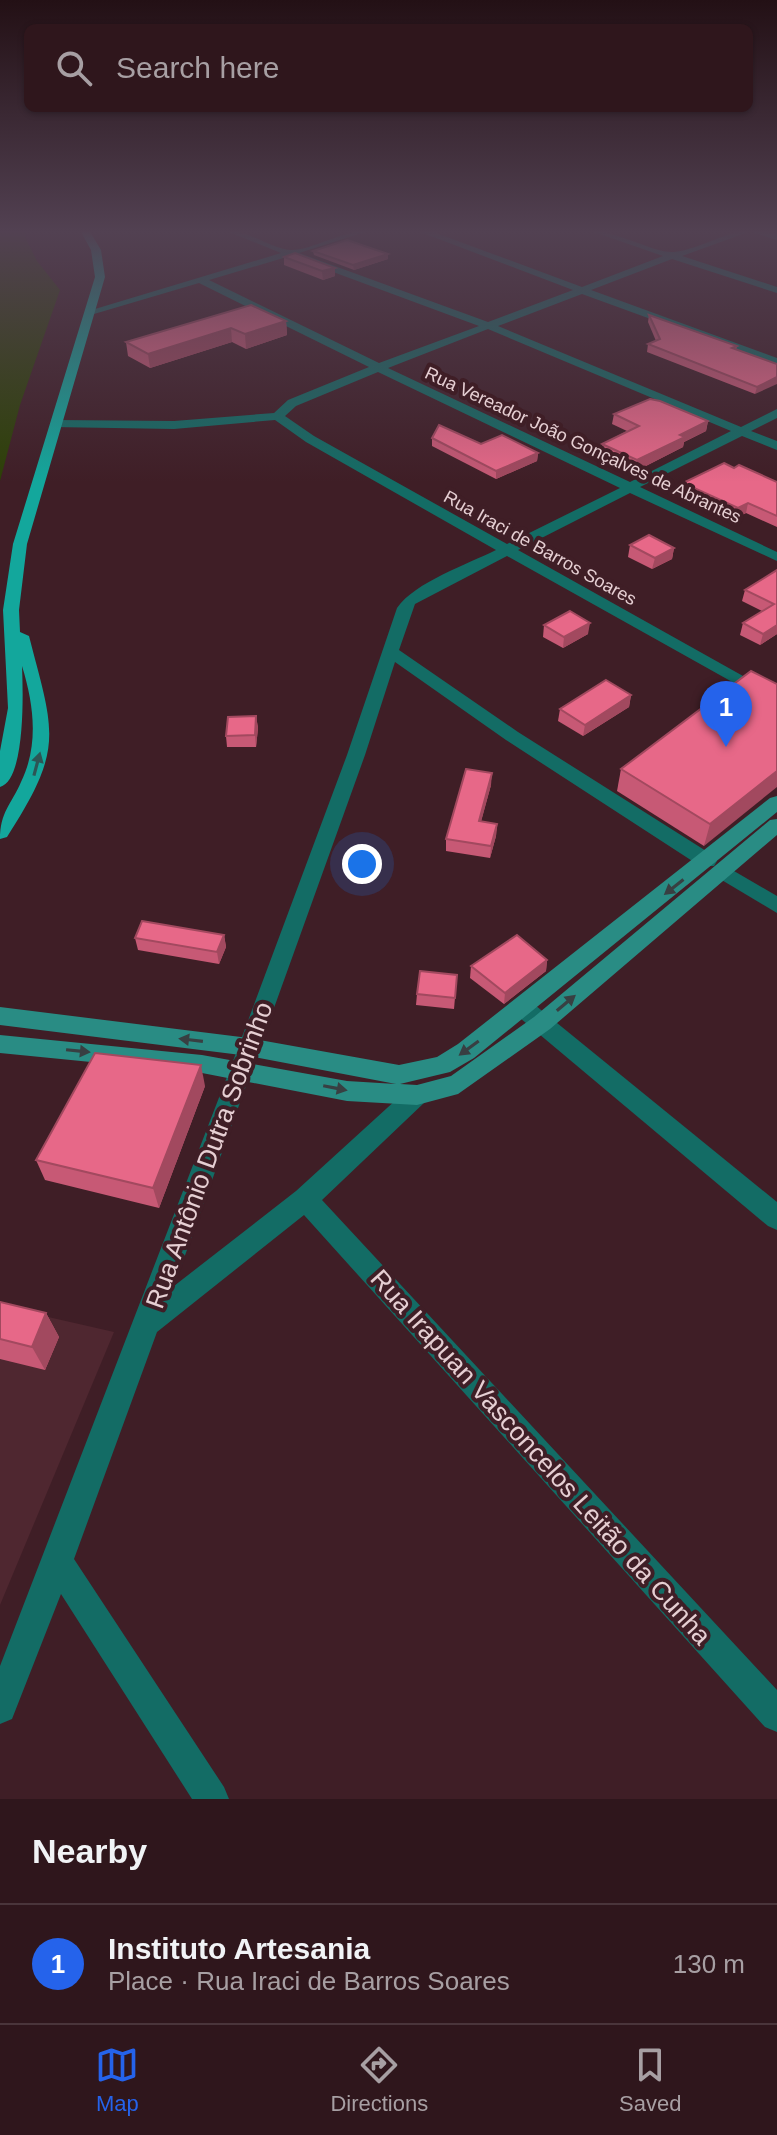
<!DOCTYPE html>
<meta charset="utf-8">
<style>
body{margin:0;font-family:Helvetica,sans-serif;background:#371f25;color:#f1f3f6}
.you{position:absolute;left:362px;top:864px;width:28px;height:28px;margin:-20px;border:6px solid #fff;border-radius:50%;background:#1a73e8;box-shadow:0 0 0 12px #1a73e833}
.badge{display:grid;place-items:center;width:52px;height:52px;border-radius:50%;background:#2563eb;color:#fff;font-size:26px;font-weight:700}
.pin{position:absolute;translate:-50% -66px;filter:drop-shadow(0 2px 4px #0008)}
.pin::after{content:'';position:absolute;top:42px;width:28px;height:24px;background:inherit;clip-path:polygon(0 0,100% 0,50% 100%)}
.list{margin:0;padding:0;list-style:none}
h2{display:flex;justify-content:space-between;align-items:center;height:104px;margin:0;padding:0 32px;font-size:34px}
h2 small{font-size:26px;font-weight:400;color:#a79fa3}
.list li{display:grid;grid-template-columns:52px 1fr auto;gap:24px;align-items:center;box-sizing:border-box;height:120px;padding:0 32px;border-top:2px solid #4a353b}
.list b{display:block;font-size:30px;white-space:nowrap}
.list p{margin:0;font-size:26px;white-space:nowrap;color:#a79fa3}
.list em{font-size:26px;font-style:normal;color:#a79fa3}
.icon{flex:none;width:44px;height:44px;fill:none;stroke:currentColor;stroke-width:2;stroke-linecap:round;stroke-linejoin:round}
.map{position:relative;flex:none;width:777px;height:1799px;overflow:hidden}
.search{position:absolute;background:#2f161c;box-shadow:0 2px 6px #0004;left:24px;right:24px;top:24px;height:88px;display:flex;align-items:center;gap:20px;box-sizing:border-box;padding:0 28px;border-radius:12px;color:#a79fa3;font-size:30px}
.sheet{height:224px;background:#2f161c}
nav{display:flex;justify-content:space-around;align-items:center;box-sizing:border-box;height:112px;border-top:2px solid #4a353b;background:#2f161c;font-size:22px;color:#a79fa3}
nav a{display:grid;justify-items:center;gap:4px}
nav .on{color:#2563eb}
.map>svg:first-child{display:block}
.built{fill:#4f2730}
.green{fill:#2d4006}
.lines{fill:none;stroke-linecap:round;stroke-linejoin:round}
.minor{fill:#136c65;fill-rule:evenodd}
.tertiary{fill:#136c65;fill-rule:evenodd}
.secondary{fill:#298c84;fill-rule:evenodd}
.primary{fill:#13a79c;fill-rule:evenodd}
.wall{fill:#c75975}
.shaded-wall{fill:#a2495f}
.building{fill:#e76888;stroke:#a2495f;stroke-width:2}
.oneway{fill:#2d5555}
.oneway2{fill:#383f42}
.labels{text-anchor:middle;stroke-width:8;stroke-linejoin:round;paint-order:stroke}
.far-street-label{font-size:18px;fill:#e6cfd3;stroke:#3f1e26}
.near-street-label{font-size:26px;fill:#e6cfd3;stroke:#3f1e26}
</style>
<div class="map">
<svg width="777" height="1799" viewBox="0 0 777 1799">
<rect width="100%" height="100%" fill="#3f1e26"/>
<polygon class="built" points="0,1306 114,1332 0,1605"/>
<polygon class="green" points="0,230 27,230 25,237 37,261 60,290 20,405 0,481"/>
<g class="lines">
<g class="minor">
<path d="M224 230C249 230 271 249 291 250 313 250 343 230 371 230L299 253 488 322 573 290 415 230H428L582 287 663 256 588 230C615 230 656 254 674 252 702 249 726 230 754 230L682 256 777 287V293L672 259 591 290 777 358V365L582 294 498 326 741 427 777 409V418L751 431 777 441V450L742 436 640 487 777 552V561L630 493 518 550 777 695V707L507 556 415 604 399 650 518 732 714 856 717 861 714 866H700L506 740 395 662 365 755 174 1286 296 1191 409 1088 417 1085 425 1088 429 1095 425 1102 322 1200 777 1690V1732L765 1727 304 1215 157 1332 74 1559 224 1787 229 1799H192L61 1594 12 1719 0 1724V1666L230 1069 347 755 397 608C415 582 468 564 496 550L306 442 275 420 174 429 52 427V421L56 420 174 421 274 413 288 400 369 367 199 283 94 314 85 312 281 253ZM290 256 479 326 379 363 209 280ZM488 329 731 431 630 482 388 368ZM378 372 620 488 507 544 314 436 285 416 296 406Z"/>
<polygon points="722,864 777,896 777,913 715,876 712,871"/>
<polygon points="522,998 530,1001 777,1202 777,1230 768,1226 514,1013 511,1007 514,1001"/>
</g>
<polygon class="tertiary" points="751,230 777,234 777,240 752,232"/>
<polygon class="secondary" points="777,796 777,812 474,1058 450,1072 400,1084 417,1085 451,1076 534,1017 770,820 777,819 777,835 550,1029 458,1094 417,1105 347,1101 202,1073 0,1053 0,1035 202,1055 347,1081 396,1084 249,1056 0,1025 0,1007 249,1038 399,1065 437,1057 458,1044 770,798"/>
<path class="primary" d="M80 230H89L101 250 105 277 27 544 19 610 20 632 29 636C54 733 65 747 7 837L0 839C0 812 11 805 21 782 39 745 34 705 22 666 23 689 26 780 0 787V751L8 708 3 610 13 544 95 277 91 250Z"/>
</g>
<g class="wall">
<polygon points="313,251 388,259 354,270 314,255"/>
<polygon points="284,257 335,268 335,276 323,280 284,265"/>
<polygon points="649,315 737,346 736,350 777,364 755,394 647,352 648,344 656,341 648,322"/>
<polygon points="286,321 287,335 246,349 232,342 150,368 128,356 126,342"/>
<polygon points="614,414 708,421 706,431 684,442 683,447 636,471 600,454 602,444 627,431 612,424"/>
<polygon points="432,438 481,444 538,453 537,461 496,479 432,446"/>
<polygon points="734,468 777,482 777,527 746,513 736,518 681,492 683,483"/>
<polygon points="630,545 674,548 672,559 652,569 628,557"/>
<polygon points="777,570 777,634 760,645 740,635 743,623 762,611 742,601 745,590"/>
<polygon points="544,625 588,634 563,648 543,637"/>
<polygon points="777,684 704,846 617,791 621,769"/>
<polygon points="631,695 629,707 583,736 558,721 560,709"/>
<polygon points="256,716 258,728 256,747 227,747 226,736"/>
<polygon points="491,785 481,821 497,824 496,836 490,858 446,851 446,839"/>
<polygon points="224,935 226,947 219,964 138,950 135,938"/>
<polygon points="547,960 546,971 504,1004 470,978 471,966"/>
<polygon points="457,975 454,1009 416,1005 417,994"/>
<polygon points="205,1086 159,1208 45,1180 36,1160"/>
<polygon points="0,1302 46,1313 59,1337 45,1370 0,1359"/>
</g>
<g class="shaded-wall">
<polygon points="388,254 388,259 354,270 353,265"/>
<polygon points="335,268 335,276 323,280 322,271"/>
<polygon points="286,321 287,335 246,349 245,334"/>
<polygon points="231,328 232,342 150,368 148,354"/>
<polygon points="777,377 777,384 755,394 757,387"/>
<polygon points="708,421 706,431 684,442 683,447 636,471 637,460 680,435"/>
<polygon points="538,453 537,461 496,479 496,471"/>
<polygon points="748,503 746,513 736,518 738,508"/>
<polygon points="674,548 672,559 652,569 655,558"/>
<polygon points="590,623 588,634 563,648 564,637"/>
<polygon points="777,625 777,634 760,645 763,634"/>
<polygon points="631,695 629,707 583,736 585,725"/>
<polygon points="256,716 258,728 256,747 255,735"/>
<polygon points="777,771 777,787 704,846 710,824"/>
<polygon points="492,773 491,785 478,833 479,821"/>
<polygon points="497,824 496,836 490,858 491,846"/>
<polygon points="224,935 226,947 219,964 217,952"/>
<polygon points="547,960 546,971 504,1004 505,993"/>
<polygon points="201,1065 205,1086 159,1208 153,1188"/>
<polygon points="46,1313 59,1337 45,1370 32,1347"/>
</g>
<g class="building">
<polygon points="347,240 388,254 353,265 313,251"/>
<polygon points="295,253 335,268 322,271 284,257"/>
<polygon points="251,305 286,321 245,334 231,328 148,354 126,342"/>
<polygon points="649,315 737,346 732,348 777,364 777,377 757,387 648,344 660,339"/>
<polygon points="650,399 660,401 708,421 680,435 685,437 637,460 602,444 639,426 614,414"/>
<polygon points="439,425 481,444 502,435 538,453 496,471 432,438"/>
<polygon points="724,463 734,468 739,465 777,482 777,516 748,503 738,508 683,483"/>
<polygon points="649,535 674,548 655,558 630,545"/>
<polygon points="777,570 777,625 763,634 743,623 774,604 745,590"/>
<polygon points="570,611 590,623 564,637 544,625"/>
<polygon points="751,671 777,684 777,771 710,824 621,769"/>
<polygon points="606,680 631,695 585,725 560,709"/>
<polygon points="256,716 255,735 226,736 228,717"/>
<polygon points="466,769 492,773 479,821 497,824 491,846 446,839"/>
<polygon points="142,921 224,935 217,952 135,938"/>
<polygon points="517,935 547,960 505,993 471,966"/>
<polygon points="420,971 457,975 455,998 417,994"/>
<polygon points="95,1053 201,1065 153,1188 36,1160"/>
<polygon points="0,1302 46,1313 32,1347 0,1339"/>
</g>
<defs><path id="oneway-solid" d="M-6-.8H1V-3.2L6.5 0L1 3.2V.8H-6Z" transform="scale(2)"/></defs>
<use class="oneway" href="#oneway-solid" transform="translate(37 764) rotate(-75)"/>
<g class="oneway2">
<use href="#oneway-solid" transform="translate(674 887) rotate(142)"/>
<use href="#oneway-solid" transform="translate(566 1003) rotate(-40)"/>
<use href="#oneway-solid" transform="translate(191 1040) rotate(-173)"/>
<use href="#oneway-solid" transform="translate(469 1048) rotate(144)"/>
<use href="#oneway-solid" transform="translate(78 1051) rotate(6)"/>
<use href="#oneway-solid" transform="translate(335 1088) rotate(11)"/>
</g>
<linearGradient id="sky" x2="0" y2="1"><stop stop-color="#231015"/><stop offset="0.48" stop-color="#524152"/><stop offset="1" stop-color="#524152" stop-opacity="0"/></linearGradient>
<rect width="777" height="482" fill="url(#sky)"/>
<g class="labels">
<g class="far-street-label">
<text transform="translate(583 445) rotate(25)" y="6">Rua Vereador João Gonçalves de Abrantes</text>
<text transform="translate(540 548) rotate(29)" y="6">Rua Iraci de Barros Soares</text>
</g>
<g class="near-street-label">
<text transform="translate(209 1155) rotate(-70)" y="9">Rua Antônio Dutra Sobrinho</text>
<text transform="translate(541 1457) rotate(48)" y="9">Rua Irapuan Vasconcelos Leitão da Cunha</text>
</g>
</g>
</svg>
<div class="you"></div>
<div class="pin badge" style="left:726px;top:747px">1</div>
<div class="search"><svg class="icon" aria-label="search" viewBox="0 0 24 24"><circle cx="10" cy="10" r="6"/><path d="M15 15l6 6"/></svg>Search here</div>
</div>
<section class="sheet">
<h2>Nearby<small></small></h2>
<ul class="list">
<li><span class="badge">1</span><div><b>Instituto Artesania</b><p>Place · Rua Iraci de Barros Soares</p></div><em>130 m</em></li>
</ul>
</section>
<nav>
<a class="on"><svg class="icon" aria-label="map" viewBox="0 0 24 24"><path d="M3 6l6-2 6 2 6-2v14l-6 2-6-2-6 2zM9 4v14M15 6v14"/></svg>Map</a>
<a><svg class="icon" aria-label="directions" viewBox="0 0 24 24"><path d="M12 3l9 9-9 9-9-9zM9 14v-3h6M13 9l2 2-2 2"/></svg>Directions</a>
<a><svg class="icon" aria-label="saved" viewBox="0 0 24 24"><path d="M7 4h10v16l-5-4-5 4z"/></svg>Saved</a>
</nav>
